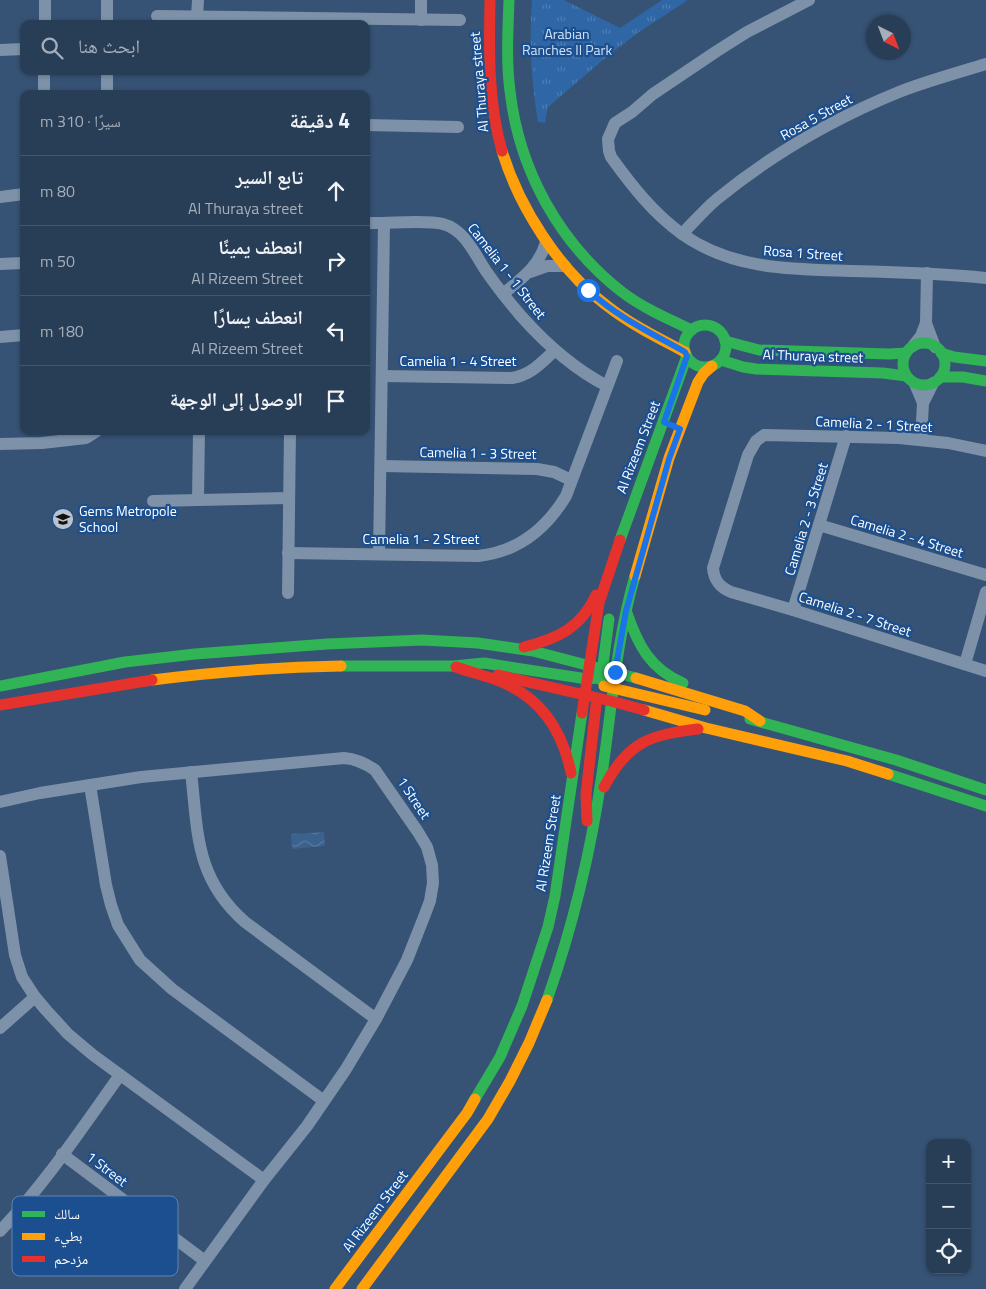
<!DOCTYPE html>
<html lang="ar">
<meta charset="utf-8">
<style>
body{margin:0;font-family:"Titillium Web","Noto Naskh Arabic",sans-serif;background:#30455d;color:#f1f3f6;direction:rtl}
.controls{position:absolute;right:15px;bottom:15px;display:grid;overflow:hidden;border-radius:10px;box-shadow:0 1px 4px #0004}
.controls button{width:45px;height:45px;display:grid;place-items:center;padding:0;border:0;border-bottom:1px solid #44576d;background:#283e57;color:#f1f3f6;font:25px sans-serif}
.compass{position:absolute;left:866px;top:15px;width:45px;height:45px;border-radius:50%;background:#283e57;box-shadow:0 1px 4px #0004;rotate:138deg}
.stop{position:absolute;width:15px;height:15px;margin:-11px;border:4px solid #1a73e8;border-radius:50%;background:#fff}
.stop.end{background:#1a73e8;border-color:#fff;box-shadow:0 1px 5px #0008}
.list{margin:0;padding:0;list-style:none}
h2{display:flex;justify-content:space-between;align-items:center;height:65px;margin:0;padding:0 20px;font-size:21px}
h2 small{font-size:16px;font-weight:400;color:#a5aeba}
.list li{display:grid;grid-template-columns:32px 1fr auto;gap:15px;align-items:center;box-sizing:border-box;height:70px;padding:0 20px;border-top:1px solid #44576d}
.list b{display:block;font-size:19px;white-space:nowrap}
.list p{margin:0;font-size:16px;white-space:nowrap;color:#a5aeba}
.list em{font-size:16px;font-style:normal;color:#a5aeba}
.icon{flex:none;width:28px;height:28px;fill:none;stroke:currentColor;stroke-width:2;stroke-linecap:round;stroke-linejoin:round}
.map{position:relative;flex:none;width:986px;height:1289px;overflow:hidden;direction:ltr}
.search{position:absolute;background:#283e57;box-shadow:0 1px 4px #0004;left:20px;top:20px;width:350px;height:55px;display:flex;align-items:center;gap:12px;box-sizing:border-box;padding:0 18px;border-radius:10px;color:#a5aeba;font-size:19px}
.panel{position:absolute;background:#283e57;box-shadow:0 1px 4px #0004;left:20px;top:90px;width:350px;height:345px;border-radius:10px;direction:rtl}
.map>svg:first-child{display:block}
.park{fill:url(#park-tufts)}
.water{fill:url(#water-waves)}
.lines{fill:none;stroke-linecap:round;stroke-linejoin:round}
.street{stroke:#7d92a8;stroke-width:12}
.fast{stroke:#30b455;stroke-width:11}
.slow{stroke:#ff9f0a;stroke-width:11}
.jam{stroke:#e5322d;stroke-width:11}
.route{stroke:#1a73e8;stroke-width:6}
.labels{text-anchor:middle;stroke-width:4.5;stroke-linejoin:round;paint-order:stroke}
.park-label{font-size:14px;fill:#cfe3fa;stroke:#1b4f8f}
.street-label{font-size:14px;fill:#fff;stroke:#1b4f8f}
.poi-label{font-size:14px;fill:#fff;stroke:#1b4f8f;text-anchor:start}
.key{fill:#1b4f8f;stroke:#5f84b1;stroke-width:1}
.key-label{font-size:14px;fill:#fff}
</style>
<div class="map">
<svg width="986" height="1289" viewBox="0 0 986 1289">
<defs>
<pattern id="park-tufts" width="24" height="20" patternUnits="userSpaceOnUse" patternTransform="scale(1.25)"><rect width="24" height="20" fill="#2f66a5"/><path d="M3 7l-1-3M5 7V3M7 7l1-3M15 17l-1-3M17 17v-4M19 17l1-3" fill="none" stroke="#4e7db2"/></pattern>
<pattern id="water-waves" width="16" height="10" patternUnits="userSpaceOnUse" patternTransform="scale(1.25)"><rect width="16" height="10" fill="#3b618d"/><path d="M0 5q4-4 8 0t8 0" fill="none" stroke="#58799e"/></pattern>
</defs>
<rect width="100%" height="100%" fill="#365274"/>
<path class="park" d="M532 0H564L620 28 662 0H688L639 32 610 54 548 107 545 123 538 122C531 81 529 42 532 0Z"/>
<polygon class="water" points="324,832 325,846 292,849 291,834"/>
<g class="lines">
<g class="street">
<path d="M809 0 747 32 717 51 653 94 632 112 615 123 608 139 609 151 611 157C632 186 653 213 682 234 733 270 791 269 850 271 895 272 941 273 986 278"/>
<polyline points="157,16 460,20"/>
<polyline points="197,17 198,0"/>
<polyline points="421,20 421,0"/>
<polyline points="45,24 45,0"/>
<polyline points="107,24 107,0"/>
<polyline points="0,50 24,49"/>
<polyline points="107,71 107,94"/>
<polyline points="44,94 44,71"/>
<polyline points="366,125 458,127"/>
<polyline points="0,197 24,194"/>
<path d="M366 223C388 224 424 219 443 224 465 230 474 253 486 271 497 287 509 302 521 316 546 344 574 369 607 386"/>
<path d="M682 234C693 223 704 210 717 199 771 155 835 118 899 92 927 81 957 73 986 64"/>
<polyline points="0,264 24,263"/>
<polyline points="530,272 547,266 565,266"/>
<polyline points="927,273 926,323 935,347"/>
<path d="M503 294C522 278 539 267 546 242"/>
<polyline points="0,337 24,335"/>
<polyline points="913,346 921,336 926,323"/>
<path d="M382 376 512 378C531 375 541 363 555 350"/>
<polyline points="915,384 923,403 921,440"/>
<polyline points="923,403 933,383"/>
<polyline points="0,444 42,443 86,438 97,431"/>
<path d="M986 451 948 443 899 438 764 435 756 441 748 455 713 568C714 580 719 587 731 592L793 610 986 671"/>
<polyline points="381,466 537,469 554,472 571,480"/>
<polyline points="198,500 199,431"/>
<polyline points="153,501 289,498"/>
<polyline points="819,525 986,575"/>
<path d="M288 553 478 556C517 552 546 529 566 496L617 361"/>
<polyline points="379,554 384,224"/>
<polyline points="288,593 290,431"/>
<polyline points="793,610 846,436"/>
<polyline points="965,664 986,592"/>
<path d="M191 772C198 833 195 878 245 922L376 1019"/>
<polyline points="90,785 106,885 111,905 118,925 140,960 172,989 324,1101"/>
<path d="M0 802 40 793 141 777 344 758C356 759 365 763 375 770L418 832 427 847 432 865 433 883 430 901 424 917 407 960 376 1019 346 1069 307 1126 264 1180 185 1289"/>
<polyline points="0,856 15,955 22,977 35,997 46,1010 68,1034 93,1055 264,1180"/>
<polyline points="0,1028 35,997"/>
<polyline points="62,1154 205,1261"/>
<path d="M0 1231C45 1184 82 1128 120 1075"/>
</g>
<g class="fast">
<path d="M509 0C508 30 506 61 510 91 519 170 559 243 622 292 643 308 668 319 692 330"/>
<circle cx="705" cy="346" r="21"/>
<polyline points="725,341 759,350 889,354 906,353"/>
<circle cx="924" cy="364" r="21"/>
<polyline points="941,353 954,357 986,361"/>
<polyline points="721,360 743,367 756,369 883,373 906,376"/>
<polyline points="940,377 963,377 986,381"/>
<polyline points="620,540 687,356"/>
<path d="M627 613C638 645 650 669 683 683"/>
<polyline points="341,666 453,666 484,663 587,679 598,678"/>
<polyline points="601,680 609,619"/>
<polyline points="0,686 125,662 195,654 327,644 422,640 478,643 533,651 636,678"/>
<polyline points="750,719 896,760 986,790"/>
<polyline points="888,774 986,806"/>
<path d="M547 1000C573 926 591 851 602 774 612 708 616 641 635 576"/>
<polyline points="475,1099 500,1057 522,1006 548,927 555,896 582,713"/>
</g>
<g class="slow">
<path d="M502 151C519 207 559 270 606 305 630 324 658 338 685 352"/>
<polyline points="635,576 669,458 698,382 704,373 712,366"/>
<polyline points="636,678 745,711 760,721"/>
<path d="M152 680C215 672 278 667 341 666"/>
<polyline points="604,686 705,710"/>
<polyline points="644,710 706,728 847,761 888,774"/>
<polyline points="335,1289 467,1113 475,1099"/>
<polyline points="362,1289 488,1119 510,1081 529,1043 547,1000"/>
</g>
<g class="jam">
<path d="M490 0C489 50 488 103 502 151"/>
<path d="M524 647C557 639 581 628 596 595"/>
<path d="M456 667C472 673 489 676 504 683 543 700 563 733 571 773"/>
<polyline points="498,675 611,701 644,710"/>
<polyline points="0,705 152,680"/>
<polyline points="582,713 599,603 620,540"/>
<path d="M604 787C628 742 649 735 698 729"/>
<polyline points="587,821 586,794 596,705"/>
</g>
</g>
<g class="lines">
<path class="route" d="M588 290C617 317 651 333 685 352L687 356 664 422 680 429 669 459 626 611 615 672"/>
</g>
<defs>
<g id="school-disc" transform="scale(1.125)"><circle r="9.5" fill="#b9c2ce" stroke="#1b4f8f"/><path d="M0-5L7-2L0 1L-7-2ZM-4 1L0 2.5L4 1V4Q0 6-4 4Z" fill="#111"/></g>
</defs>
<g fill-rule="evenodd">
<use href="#school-disc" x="63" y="519"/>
</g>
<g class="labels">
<g class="park-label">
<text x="567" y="39">Arabian<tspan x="567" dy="16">Ranches II Park</tspan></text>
</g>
<g class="street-label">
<text transform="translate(479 82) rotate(-95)" y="5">Al Thuraya street</text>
<text transform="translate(816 117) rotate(-29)" y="5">Rosa 5 Street</text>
<text transform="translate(803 253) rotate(4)" y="5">Rosa 1 Street</text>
<text transform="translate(507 271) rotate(52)" y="5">Camelia 1 - 1 Street</text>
<text transform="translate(813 356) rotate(2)" y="5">Al Thuraya street</text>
<text x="458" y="366">Camelia 1 - 4 Street</text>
<text transform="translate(874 424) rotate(3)" y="5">Camelia 2 - 1 Street</text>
<text transform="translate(638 447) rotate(-69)" y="5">Al Rizeem Street</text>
<text transform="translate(478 453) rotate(1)" y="5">Camelia 1 - 3 Street</text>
<text transform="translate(806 519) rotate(-73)" y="5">Camelia 2 - 3 Street</text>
<text transform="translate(907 536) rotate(17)" y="5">Camelia 2 - 4 Street</text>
<text x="421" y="544">Camelia 1 - 2 Street</text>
<text transform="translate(855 614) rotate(18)" y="5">Camelia 2 - 7 Street</text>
<text transform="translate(414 798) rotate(56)" y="5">1 Street</text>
<text transform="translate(548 843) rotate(-81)" y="5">Al Rizeem Street</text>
<text transform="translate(107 1169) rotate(37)" y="5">1 Street</text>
<text transform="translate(375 1211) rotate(-53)" y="5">Al Rizeem Street</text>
</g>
<g class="poi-label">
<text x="79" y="516">Gems Metropole<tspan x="79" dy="16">School</tspan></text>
</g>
</g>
<rect x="12" y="1196" width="166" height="80" rx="8" class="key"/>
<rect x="22" y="1211" width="23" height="6" fill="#30b455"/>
<rect x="22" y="1233" width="23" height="7" fill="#ff9f0a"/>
<rect x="22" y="1256" width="23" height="6" fill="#e5322d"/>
<g class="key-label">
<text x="54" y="1219">سالك</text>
<text x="54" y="1241">بطيء</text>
<text x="54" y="1264">مزدحم</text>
</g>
</svg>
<div class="controls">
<button>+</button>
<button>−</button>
<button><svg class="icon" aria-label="locate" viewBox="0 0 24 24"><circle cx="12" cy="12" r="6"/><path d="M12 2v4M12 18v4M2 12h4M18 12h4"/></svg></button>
</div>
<svg class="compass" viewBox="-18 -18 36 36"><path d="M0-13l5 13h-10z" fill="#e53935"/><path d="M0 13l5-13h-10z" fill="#a5aeba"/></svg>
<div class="stop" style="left:588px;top:290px"></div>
<div class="stop end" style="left:615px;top:672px"></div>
<div class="search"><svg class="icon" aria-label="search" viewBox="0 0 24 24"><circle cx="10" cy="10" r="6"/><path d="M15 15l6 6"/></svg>ابحث هنا</div>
<section class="panel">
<h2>4 دقيقة<small>سيرًا · 310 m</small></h2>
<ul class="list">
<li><svg class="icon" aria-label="ahead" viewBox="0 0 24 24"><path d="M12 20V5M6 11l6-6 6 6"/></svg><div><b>تابع السير</b><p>Al Thuraya street</p></div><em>80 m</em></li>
<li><svg class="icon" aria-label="right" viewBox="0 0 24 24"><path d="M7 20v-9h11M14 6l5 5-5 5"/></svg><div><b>انعطف يمينًا</b><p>Al Rizeem Street</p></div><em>50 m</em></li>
<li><svg class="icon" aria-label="left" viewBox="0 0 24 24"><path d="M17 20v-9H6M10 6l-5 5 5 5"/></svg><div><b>انعطف يسارًا</b><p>Al Rizeem Street</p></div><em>180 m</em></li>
<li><svg class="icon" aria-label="arrive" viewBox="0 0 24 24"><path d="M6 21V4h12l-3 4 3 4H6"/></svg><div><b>الوصول إلى الوجهة</b></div></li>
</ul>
</section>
</div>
